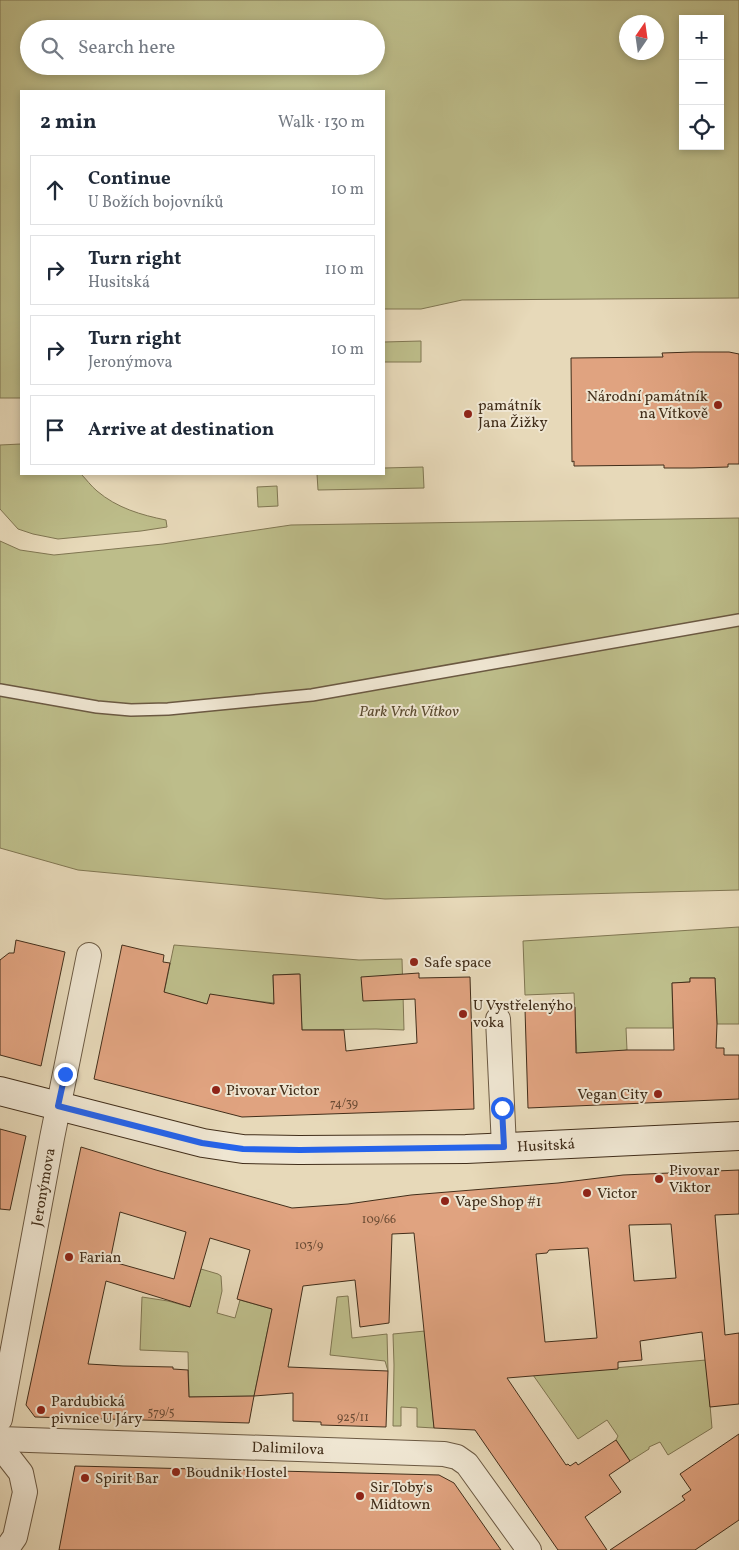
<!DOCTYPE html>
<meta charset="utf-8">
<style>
body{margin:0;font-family:Vollkorn,serif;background:#f6f6f7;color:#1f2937}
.controls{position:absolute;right:15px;top:15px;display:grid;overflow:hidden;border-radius:0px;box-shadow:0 2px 8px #0003}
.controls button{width:45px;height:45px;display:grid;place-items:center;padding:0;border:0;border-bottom:1px solid #e0e1e3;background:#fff;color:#1f2937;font:25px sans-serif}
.compass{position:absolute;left:619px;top:15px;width:45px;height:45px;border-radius:50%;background:#fff;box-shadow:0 2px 8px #0003;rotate:13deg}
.stop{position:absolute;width:15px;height:15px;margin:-11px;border:4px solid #2563eb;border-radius:50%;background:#fff}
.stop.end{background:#2563eb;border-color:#fff;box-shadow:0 1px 5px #0008}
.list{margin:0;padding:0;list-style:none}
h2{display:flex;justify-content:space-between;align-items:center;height:65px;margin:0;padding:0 20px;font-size:21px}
h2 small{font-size:16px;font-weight:400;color:#747a83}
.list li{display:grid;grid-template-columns:32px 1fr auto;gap:15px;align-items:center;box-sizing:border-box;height:70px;margin:0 10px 10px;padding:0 10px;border:1px solid #e0e1e3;border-radius:0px}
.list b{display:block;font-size:19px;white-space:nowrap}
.list p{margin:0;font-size:16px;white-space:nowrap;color:#747a83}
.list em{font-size:16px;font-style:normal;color:#747a83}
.icon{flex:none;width:28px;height:28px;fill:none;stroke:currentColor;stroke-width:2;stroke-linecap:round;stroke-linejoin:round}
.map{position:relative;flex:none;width:739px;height:1550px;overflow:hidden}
.search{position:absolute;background:#fff;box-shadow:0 2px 8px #0003;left:20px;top:20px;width:365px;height:55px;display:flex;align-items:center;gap:12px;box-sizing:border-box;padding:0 18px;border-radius:28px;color:#747a83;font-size:19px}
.panel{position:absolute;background:#fff;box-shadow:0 2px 8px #0003;left:20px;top:90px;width:365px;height:385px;border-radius:0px}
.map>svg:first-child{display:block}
.green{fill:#bdbd8a;stroke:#807652;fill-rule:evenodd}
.building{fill:#e0a380;stroke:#422e1a;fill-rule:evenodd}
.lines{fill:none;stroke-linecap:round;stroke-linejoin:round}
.lane-casing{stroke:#6b5942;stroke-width:14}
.street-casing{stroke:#6b5942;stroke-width:26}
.secondary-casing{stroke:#422e1a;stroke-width:30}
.lane{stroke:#efe6d2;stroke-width:11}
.street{stroke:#efe6d2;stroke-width:24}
.secondary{stroke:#efe6d2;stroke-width:28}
.route{stroke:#2563eb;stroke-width:6}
.poi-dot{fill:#8f2418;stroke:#efe6d2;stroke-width:2}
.labels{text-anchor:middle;stroke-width:4;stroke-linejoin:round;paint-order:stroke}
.number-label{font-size:12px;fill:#6a4b34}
.poi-label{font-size:15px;fill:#422e1a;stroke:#efe6d2;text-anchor:start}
.park-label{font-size:15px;font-style:italic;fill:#5b4b30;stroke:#efe6d2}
.street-label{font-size:15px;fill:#422e1a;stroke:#efe6d2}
</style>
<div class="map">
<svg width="739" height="1550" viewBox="0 0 739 1550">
<rect width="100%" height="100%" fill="#e7d9b9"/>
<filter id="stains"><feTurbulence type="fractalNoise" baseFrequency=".004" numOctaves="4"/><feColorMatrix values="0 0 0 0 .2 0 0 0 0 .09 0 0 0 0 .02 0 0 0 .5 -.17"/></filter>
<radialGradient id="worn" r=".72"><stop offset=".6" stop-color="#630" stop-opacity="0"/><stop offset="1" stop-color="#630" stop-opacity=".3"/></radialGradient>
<g class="green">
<path d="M0 0H739V298L462 300 421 309H384V91H21V398H0ZM683 19H720V146H683ZM626 22H656V52H626ZM29 29H376V66H29Z"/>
<polygon points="421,341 421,362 384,362 384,342"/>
<path d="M21 444V474H81C86 479 91 486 97 491 117 508 141 515 166 520L167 527 141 531 58 539 33 534 18 529 0 509V445Z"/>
<polygon points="423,467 424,488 318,490 317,474 384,474 384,468"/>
<polygon points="277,486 278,506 258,507 257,487"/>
<polygon points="739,518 739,890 385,899 78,870 0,848 0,541 20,550 54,555 163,544 291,525"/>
<polygon points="739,927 739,1024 717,1024 715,978 690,978 690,982 672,983 673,1028 626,1028 627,1050 577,1058 574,993 525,995 523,941"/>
<polygon points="174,945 359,960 402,959 404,1030 376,1029 302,1030 299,974 273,975 274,1003 247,1000 207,1004 164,993"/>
<polygon points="201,1269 218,1274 221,1276 222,1291 217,1313 235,1318 240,1300 272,1309 254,1396 189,1397 188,1352 140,1350 142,1297 168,1301 190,1307"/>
<polygon points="348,1296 352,1338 387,1334 388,1371 385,1361 330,1355 337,1297"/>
<polygon points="425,1331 434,1428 417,1427 417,1408 401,1407 401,1426 393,1426 394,1365 393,1334"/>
<polygon points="706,1360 712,1428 668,1455 660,1442 649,1447 649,1449 630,1461 616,1440 618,1436 607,1420 578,1439 533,1375"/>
</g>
<g class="building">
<polygon points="693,352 729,352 739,354 739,464 728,464 728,467 692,468 664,468 664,465 574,466 574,461 572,462 571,358 663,357 662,353"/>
<polygon points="16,940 65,952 41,1066 0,1055 0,960 9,953 14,953"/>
<polygon points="122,945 164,955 163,962 170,963 164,992 207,1004 210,994 274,1004 273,975 300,974 302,1030 344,1030 346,1051 417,1043 415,999 363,1001 361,977 419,973 419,978 470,977 474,1109 242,1117 94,1079"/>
<polygon points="690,978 715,978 717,1024 716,1048 724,1048 724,1055 739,1055 739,1099 528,1108 525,1009 575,1007 576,1053 627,1050 674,1050 672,983 690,982"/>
<polygon points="0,1129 26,1136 10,1210 0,1209"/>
<path d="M81 1147 156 1170 292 1208 348 1204 411 1195 558 1183 623 1175 739 1170V1214L715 1215 725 1335 739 1333V1404L710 1407 702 1332 640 1341 642 1360 618 1362V1369L507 1378 566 1465 568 1464 570 1466 576 1462 578 1465 616 1440 630 1461 609 1475 621 1492 585 1517 607 1550H558L475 1430 434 1428 414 1233 392 1234 389 1323 360 1327 355 1280 303 1286 288 1367 388 1371 386 1427 321 1425V1422L293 1421V1393L254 1396 249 1423 35 1417 26 1405ZM120 1212 186 1232 174 1279 110 1261ZM671 1224 676 1278 634 1281 629 1225ZM210 1238 250 1250 237 1299 272 1309 254 1396 189 1397 188 1370 173 1369V1367L123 1366 88 1364 106 1281 190 1307ZM588 1248 597 1338 545 1342 536 1254 547 1253 549 1250Z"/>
<polygon points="739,1434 739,1520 695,1550 610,1550 685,1500 682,1496 691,1490 680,1474"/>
<polygon points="75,1466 439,1475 454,1483 501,1550 59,1550"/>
</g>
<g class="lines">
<g class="lane-casing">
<polyline id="lane" points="0,690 97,707 131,710 168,709 312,695 739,620"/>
</g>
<g class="street-casing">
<g id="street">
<polyline points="498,1019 504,1147"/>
<polyline points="0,1419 52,1138 89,955"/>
<polyline points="0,1439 444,1454 457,1457 467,1464 529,1550"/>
<polyline points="0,1446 21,1473 25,1492 15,1537 6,1550"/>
</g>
</g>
<g class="secondary-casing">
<polyline id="secondary" points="0,1091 203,1143 243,1149 299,1150 466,1149 739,1136"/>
</g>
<use href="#lane" class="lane"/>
<use href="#street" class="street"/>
<use href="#secondary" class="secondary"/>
</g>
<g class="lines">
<polyline class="route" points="65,1074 58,1106 202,1143 243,1149 300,1150 504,1147 502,1108"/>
</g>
<g class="poi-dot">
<circle cx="718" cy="405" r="5"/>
<circle cx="468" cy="414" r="5"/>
<circle cx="414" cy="962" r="5"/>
<circle cx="463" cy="1014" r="5"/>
<circle cx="216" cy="1090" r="5"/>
<circle cx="658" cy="1094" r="5"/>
<circle cx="659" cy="1179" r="5"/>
<circle cx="587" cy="1193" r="5"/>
<circle cx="445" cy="1201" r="5"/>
<circle cx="69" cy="1257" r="5"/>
<circle cx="41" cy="1410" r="5"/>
<circle cx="176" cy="1472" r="5"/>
<circle cx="85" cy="1478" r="5"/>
<circle cx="360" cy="1496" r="5"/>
</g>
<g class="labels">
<g class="number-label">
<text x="344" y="1107">74/39</text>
<text x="379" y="1223">109/66</text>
<text x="309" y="1249">103/9</text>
<text x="161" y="1416">579/5</text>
<text x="353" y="1421">925/11</text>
</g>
<g class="poi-label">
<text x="708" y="401" text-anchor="end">Národní památník<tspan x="708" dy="17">na Vítkově</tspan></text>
<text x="478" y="410">památník<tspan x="478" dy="17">Jana Žižky</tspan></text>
<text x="424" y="967">Safe space</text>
<text x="473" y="1010">U Vystřelenýho<tspan x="473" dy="17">voka</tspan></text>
<text x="226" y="1095">Pivovar Victor</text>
<text x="648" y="1099" text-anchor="end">Vegan City</text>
<text x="669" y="1175">Pivovar<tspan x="669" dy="17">Viktor</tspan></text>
<text x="597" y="1198">Victor</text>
<text x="455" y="1206">Vape Shop #1</text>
<text x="79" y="1262">Farian</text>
<text x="51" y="1406">Pardubická<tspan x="51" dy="17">pivnice U Járy</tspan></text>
<text x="186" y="1477">Boudnik Hostel</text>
<text x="95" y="1483">Spirit Bar</text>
<text x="370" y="1492">Sir Toby's<tspan x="370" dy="17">Midtown</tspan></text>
</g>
<g class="park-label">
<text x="409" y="716">Park Vrch Vítkov</text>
</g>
<g class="street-label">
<text transform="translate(546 1145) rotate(-3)" y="5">Husitská</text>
<text transform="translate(43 1187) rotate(-80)" y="5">Jeronýmova</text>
<text transform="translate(288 1448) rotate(2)" y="5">Dalimilova</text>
</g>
</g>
<rect width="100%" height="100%" filter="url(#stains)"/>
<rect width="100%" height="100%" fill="url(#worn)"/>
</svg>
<div class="controls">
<button>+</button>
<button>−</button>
<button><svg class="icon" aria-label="locate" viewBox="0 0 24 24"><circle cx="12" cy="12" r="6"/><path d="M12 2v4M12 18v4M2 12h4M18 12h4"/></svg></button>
</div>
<svg class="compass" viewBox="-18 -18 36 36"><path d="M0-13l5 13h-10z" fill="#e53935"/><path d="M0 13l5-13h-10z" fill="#747a83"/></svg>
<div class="stop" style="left:502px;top:1108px"></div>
<div class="stop end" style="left:65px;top:1074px"></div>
<div class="search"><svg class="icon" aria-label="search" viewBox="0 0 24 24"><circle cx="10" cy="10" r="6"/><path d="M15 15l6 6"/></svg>Search here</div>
<section class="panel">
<h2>2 min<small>Walk · 130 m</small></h2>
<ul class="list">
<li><svg class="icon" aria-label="ahead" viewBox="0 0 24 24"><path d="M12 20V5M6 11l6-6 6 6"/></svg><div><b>Continue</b><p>U Božích bojovníků</p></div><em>10 m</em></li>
<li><svg class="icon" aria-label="right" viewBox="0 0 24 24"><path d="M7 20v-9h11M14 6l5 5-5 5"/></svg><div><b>Turn right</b><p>Husitská</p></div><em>110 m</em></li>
<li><svg class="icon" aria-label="right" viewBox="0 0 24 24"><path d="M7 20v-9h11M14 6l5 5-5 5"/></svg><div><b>Turn right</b><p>Jeronýmova</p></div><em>10 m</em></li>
<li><svg class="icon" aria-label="arrive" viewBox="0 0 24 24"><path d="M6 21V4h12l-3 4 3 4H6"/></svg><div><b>Arrive at destination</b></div></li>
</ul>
</section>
</div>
